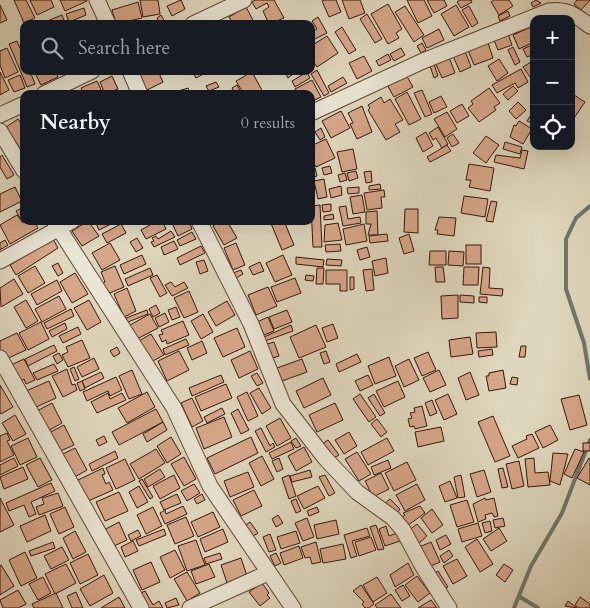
<!DOCTYPE html>
<meta charset="utf-8">
<style>
body{margin:0;font-family:Cardo,serif;background:#20242c;color:#f1f3f6}
.controls{position:absolute;right:15px;top:15px;display:grid;overflow:hidden;border-radius:10px;box-shadow:0 5px 20px #0002}
.controls button{width:45px;height:45px;display:grid;place-items:center;padding:0;border:0;border-bottom:1px solid #363941;background:#171b24;color:#f1f3f6;font:25px sans-serif}
.list{margin:0;padding:0;list-style:none}
h2{display:flex;justify-content:space-between;align-items:center;height:65px;margin:0;padding:0 20px;font-size:21px}
h2 small{font-size:16px;font-weight:400;color:#9ea1a6}
.icon{flex:none;width:28px;height:28px;fill:none;stroke:currentColor;stroke-width:2;stroke-linecap:round;stroke-linejoin:round}
.map{position:relative;flex:none;width:590px;height:608px;overflow:hidden}
.search{position:absolute;background:#171b24;box-shadow:0 5px 20px #0002;left:20px;top:20px;width:295px;height:55px;display:flex;align-items:center;gap:12px;box-sizing:border-box;padding:0 18px;border-radius:10px;color:#9ea1a6;font-size:19px}
.panel{position:absolute;background:#171b24;box-shadow:0 5px 20px #0002;left:20px;top:90px;width:295px;height:135px;border-radius:10px}
.map>svg:first-child{display:block}
.lines{fill:none;stroke-linecap:round;stroke-linejoin:round}
.stream{stroke:#6e786d;stroke-width:4}
.building{fill:#d6a688;stroke:#371608}
.minor-casing{stroke:#614635;stroke-width:17}
.minor{stroke:#eae5d4;stroke-width:15}
</style>
<div class="map">
<svg width="590" height="608" viewBox="0 0 590 608">
<rect width="100%" height="100%" fill="#dfd7bd"/>
<filter id="stains"><feTurbulence type="fractalNoise" baseFrequency=".004" numOctaves="4"/><feColorMatrix values="0 0 0 0 .2 0 0 0 0 .09 0 0 0 0 .02 0 0 0 .5 -.17"/></filter>
<radialGradient id="worn" r=".72"><stop offset=".6" stop-color="#630" stop-opacity="0"/><stop offset="1" stop-color="#630" stop-opacity=".3"/></radialGradient>
<g class="lines">
<g class="stream">
<polyline points="590,206 576,218 566,239 566,289 584,343 590,379"/>
<polyline points="520,597 538,608"/>
<polyline points="514,608 531,566 562,513 590,440"/>
</g>
</g>
<g class="building">
<polygon points="14,0 26,0 35,18 24,23"/>
<polygon points="30,0 51,0 54,7 37,15"/>
<polygon points="60,0 87,0 87,1 65,11"/>
<polygon points="140,0 158,0 160,14 143,17"/>
<polygon points="181,0 185,9 172,16 167,6"/>
<polygon points="255,0 274,0 284,18 269,24 263,11 269,7 267,3 256,9 252,2"/>
<polygon points="325,0 336,0 341,12 329,17 322,1"/>
<polygon points="342,0 360,0 365,13 349,19"/>
<polygon points="407,0 424,0 432,16 418,23"/>
<polygon points="427,0 444,0 447,6 434,13"/>
<polygon points="460,0 471,0 472,2 461,8 457,2"/>
<polygon points="494,0 509,0 513,6 499,15 491,2"/>
<polygon points="536,0 541,3 533,7 531,3"/>
<polygon points="577,0 590,0 581,10 574,4"/>
<polygon points="138,2 142,18 116,24 112,10"/>
<polygon points="388,4 402,29 396,33 399,38 388,44 371,14"/>
<polygon points="0,5 7,20 0,23"/>
<polygon points="456,5 469,27 454,36 441,14"/>
<polygon points="405,6 424,35 414,42 395,12"/>
<polygon points="469,6 478,23 472,27 462,10"/>
<polygon points="246,7 255,24 233,24 229,17"/>
<polygon points="84,8 86,15 69,22 66,14"/>
<polygon points="508,11 510,16 500,21 498,16"/>
<polygon points="367,14 382,39 375,43 360,19"/>
<polygon points="62,15 64,20 55,24 40,24"/>
<polygon points="161,15 165,22 163,24 160,24 157,18"/>
<polygon points="318,17 327,33 311,41 311,32 317,29 312,21"/>
<polygon points="342,27 356,50 349,54 335,32"/>
<polygon points="531,27 534,42 519,49 513,35"/>
<polygon points="439,29 444,40 427,48 422,38"/>
<polygon points="508,34 512,45 498,50 494,40"/>
<polygon points="327,36 338,53 317,67 311,58 311,46"/>
<polygon points="17,41 24,57 24,71 30,71 35,84 27,87 9,44"/>
<polygon points="422,43 426,50 421,53 417,46"/>
<polygon points="488,43 493,58 474,65 468,50"/>
<polygon points="534,44 534,54 527,57 523,49"/>
<polygon points="513,47 520,62 515,65 508,50"/>
<polygon points="7,48 18,72 5,78 0,65 0,51"/>
<polygon points="401,48 405,55 394,61 390,54"/>
<polygon points="465,51 471,67 460,72 453,56"/>
<polygon points="388,54 391,60 379,66 376,61"/>
<polygon points="364,56 372,71 357,79 349,63"/>
<polygon points="449,57 455,73 442,78 435,62"/>
<polygon points="499,59 508,73 497,81 488,66"/>
<polygon points="534,60 534,74 530,77 523,67"/>
<polygon points="434,64 438,76 434,78 430,66"/>
<polygon points="521,69 528,82 518,88 515,83 497,93 492,85"/>
<polygon points="317,70 329,93 324,96 311,74"/>
<polygon points="44,71 55,71 58,77 41,85 36,75"/>
<polygon points="136,71 158,71 163,82 145,91"/>
<polygon points="192,71 209,71 196,78"/>
<polygon points="284,71 295,71 296,72 288,78"/>
<polygon points="0,72 9,90 0,95"/>
<polygon points="252,72 264,94 244,94 236,81"/>
<polygon points="307,72 310,78 295,87 292,81"/>
<polygon points="405,73 413,87 394,97 386,83"/>
<polygon points="20,75 25,88 14,92 8,80"/>
<polygon points="112,76 118,89 105,94 100,82"/>
<polygon points="343,77 347,83 331,92 328,86"/>
<polygon points="312,80 321,97 311,102 311,94 297,94 295,89"/>
<polygon points="97,81 103,94 84,94 81,88"/>
<polygon points="216,82 219,87 209,91 206,86"/>
<polygon points="237,85 242,94 235,94 232,88"/>
<polygon points="513,86 518,91 508,100 503,94"/>
<polygon points="188,88 190,94 169,94"/>
<polygon points="489,88 500,103 494,107 496,110 479,122 468,108 473,104 471,101"/>
<polygon points="422,90 432,114 425,117 414,93"/>
<polygon points="407,92 421,119 409,125 395,99"/>
<polygon points="571,93 585,102 572,121 571,120"/>
<polygon points="441,96 447,107 434,113 429,102"/>
<polygon points="381,97 384,103 390,99 403,120 395,124 400,132 386,140 368,110 370,108 368,105"/>
<polygon points="518,102 526,110 516,119 509,111"/>
<polygon points="462,104 469,116 457,123 450,111"/>
<polygon points="362,106 372,132 357,139 350,124 353,123 348,113"/>
<polygon points="534,110 534,124 527,121"/>
<polygon points="341,111 350,128 331,138 322,121"/>
<polygon points="447,112 457,129 445,137 434,119"/>
<polygon points="18,119 24,128 24,148 21,150 6,127"/>
<polygon points="519,121 532,129 523,144 510,137 514,125 516,126"/>
<polygon points="438,127 448,144 442,148 436,138 433,140 429,133"/>
<polygon points="321,128 325,137 320,140 315,132"/>
<polygon points="426,132 433,146 423,152 416,138"/>
<polygon points="453,134 459,143 452,147 447,138"/>
<polygon points="486,136 499,145 486,163 473,153"/>
<polygon points="326,139 335,158 316,167 311,158 311,146"/>
<polygon points="505,142 522,147 520,154 503,149"/>
<polygon points="447,145 451,151 430,162 427,157"/>
<polygon points="353,149 357,169 342,172 337,152"/>
<polygon points="522,150 528,151 524,169 494,162 496,155 520,158"/>
<polygon points="2,155 14,175 7,179 0,167 0,157"/>
<polygon points="469,164 494,168 490,191 469,187 471,180 466,180"/>
<polygon points="330,166 332,173 324,175 322,168"/>
<polygon points="315,168 317,176 311,178 311,169"/>
<polygon points="356,171 358,178 349,181 347,173"/>
<polygon points="371,171 372,182 366,183 364,172"/>
<polygon points="345,173 347,180 340,182 338,175"/>
<polygon points="324,179 327,197 318,199 314,181"/>
<polygon points="380,184 381,189 369,190 369,186"/>
<polygon points="341,186 342,195 331,198 329,189"/>
<polygon points="15,187 22,201 0,212 0,194"/>
<polygon points="359,187 359,193 348,194 347,188"/>
<polygon points="384,190 385,197 381,197 382,208 367,210 364,193"/>
<polygon points="362,195 365,212 353,214 350,197"/>
<polygon points="464,196 488,199 485,217 461,213"/>
<polygon points="491,201 497,202 493,222 486,221"/>
<polygon points="331,204 331,211 323,212 322,205"/>
<polygon points="320,205 322,247 313,247 311,206"/>
<polygon points="346,206 348,219 360,217 361,223 343,226 339,207"/>
<polygon points="24,207 24,221 34,221 38,228 10,244 0,225 17,215 23,223 16,211"/>
<polygon points="405,209 418,209 418,233 404,232"/>
<polygon points="377,211 378,235 368,235 371,224 366,224 366,212"/>
<polygon points="333,214 334,219 324,220 324,216"/>
<polygon points="439,217 456,218 454,236 437,234 438,230 435,230"/>
<polygon points="88,221 99,236 82,246 72,231"/>
<polygon points="95,221 117,221 99,230"/>
<polygon points="157,221 162,221 166,229 146,239 141,230"/>
<polygon points="171,221 189,221 192,229 178,236"/>
<polygon points="221,221 227,221 237,238 224,245 213,226"/>
<polygon points="270,221 284,221 294,245 282,250"/>
<polygon points="338,223 342,240 324,242 325,225"/>
<polygon points="121,224 126,233 107,243 102,234"/>
<polygon points="364,224 367,241 346,245 343,229"/>
<polygon points="171,231 175,237 154,247 151,242 154,241 152,238 156,236 158,239"/>
<polygon points="192,232 196,239 180,246 177,240"/>
<polygon points="387,234 388,241 370,243 369,236"/>
<polygon points="409,234 414,251 404,254 399,238"/>
<polygon points="137,238 143,248 136,252 130,242"/>
<polygon points="53,239 58,248 16,275 10,265"/>
<polygon points="5,240 8,245 0,250 0,243"/>
<polygon points="174,241 178,249 164,255 161,247"/>
<polygon points="110,243 120,260 102,270 92,253"/>
<polygon points="236,243 245,265 233,270 224,248"/>
<polygon points="340,244 341,251 326,252 325,245"/>
<rect x="466" y="245" width="15" height="19"/>
<polygon points="201,246 205,253 180,265 177,258"/>
<polygon points="367,247 370,257 360,260 357,250"/>
<polygon points="430,251 446,251 446,265 429,265"/>
<polygon points="449,251 464,252 463,266 448,265"/>
<polygon points="142,255 146,264 124,274 120,265"/>
<polygon points="283,255 292,275 275,282 266,263"/>
<polygon points="296,257 324,260 323,267 296,264"/>
<polygon points="386,258 388,273 375,276 372,261"/>
<polygon points="327,259 342,260 341,266 326,265"/>
<polygon points="204,260 208,271 200,274 196,262"/>
<polygon points="260,262 264,271 253,275 249,267"/>
<polygon points="58,263 63,273 58,276 52,266"/>
<polygon points="35,266 45,283 28,293 18,276"/>
<polygon points="115,266 124,287 105,295 100,285 105,282 101,272"/>
<polygon points="435,267 443,267 445,282 436,282"/>
<polygon points="464,267 479,267 478,285 463,285"/>
<polygon points="483,267 490,268 489,288 503,289 502,296 480,294"/>
<polygon points="150,268 153,275 128,286 125,279"/>
<polygon points="317,268 324,268 323,284 316,284"/>
<polygon points="372,269 374,290 366,291 363,270"/>
<polygon points="241,270 243,274 236,278 233,273"/>
<polygon points="326,270 347,270 347,291 340,291 340,284 326,284"/>
<polygon points="75,273 88,294 72,303 60,282"/>
<polygon points="157,275 167,293 160,297 150,278"/>
<polygon points="306,275 314,276 313,281 305,280"/>
<polygon points="350,277 354,277 354,289 350,290"/>
<polygon points="295,278 301,293 277,302 271,287"/>
<polygon points="14,279 23,294 1,307 0,288"/>
<polygon points="57,280 62,291 37,305 31,294"/>
<polygon points="171,282 175,287 184,282 188,288 172,296 165,285"/>
<polygon points="268,287 277,306 256,315 248,295"/>
<polygon points="127,288 136,311 124,317 114,294"/>
<polygon points="189,291 198,312 184,318 174,298"/>
<polygon points="458,295 458,318 442,319 441,296"/>
<polygon points="460,295 474,296 474,303 460,302"/>
<polygon points="59,296 66,309 42,322 35,309"/>
<polygon points="479,297 487,297 487,303 479,302"/>
<polygon points="26,300 38,321 26,328 14,307"/>
<polygon points="89,300 101,322 87,330 74,308"/>
<polygon points="227,301 235,315 216,326 208,312"/>
<polygon points="156,305 160,313 153,317 149,309"/>
<polygon points="176,307 180,317 172,320 168,310"/>
<polygon points="71,309 74,316 47,329 44,323"/>
<polygon points="147,310 148,314 128,322 126,318"/>
<polygon points="287,310 292,322 274,329 269,317"/>
<polygon points="165,313 169,322 159,327 155,318"/>
<polygon points="150,314 158,328 137,339 130,325"/>
<polygon points="203,314 213,332 201,339 191,321"/>
<polygon points="268,317 274,331 264,335 262,330 258,332 255,323"/>
<polygon points="183,321 189,335 167,344 166,340 162,342 159,335 163,334 161,330"/>
<polygon points="41,322 49,339 28,350 19,333"/>
<polygon points="65,323 67,329 52,337 49,331"/>
<polygon points="333,324 338,338 327,342 322,328"/>
<polygon points="291,325 293,331 265,341 264,337"/>
<polygon points="316,325 326,347 299,358 290,337"/>
<polygon points="78,327 81,334 63,343 59,336"/>
<polygon points="237,328 245,347 223,357 214,338"/>
<polygon points="496,332 497,347 477,348 476,333"/>
<polygon points="17,333 26,350 4,360 0,352 0,341"/>
<polygon points="151,334 164,355 149,363 137,342"/>
<polygon points="470,337 473,354 451,357 449,340"/>
<polygon points="186,339 189,345 165,355 163,349"/>
<polygon points="82,340 90,358 68,367 62,355 68,352 66,347"/>
<polygon points="202,341 207,353 192,360 187,348"/>
<polygon points="274,342 279,356 273,358 267,344"/>
<polygon points="54,345 57,351 28,366 25,359"/>
<polygon points="521,346 526,346 525,357 519,357"/>
<polygon points="117,347 120,353 114,357 110,351"/>
<polygon points="492,349 493,355 479,357 478,351"/>
<polygon points="179,351 189,370 167,381 158,361"/>
<polygon points="250,351 258,369 239,378 231,360"/>
<polygon points="326,351 330,362 324,364 320,353"/>
<polygon points="428,352 436,370 422,376 414,358"/>
<polygon points="59,353 63,360 57,364 53,356"/>
<polygon points="357,354 361,362 339,372 336,364"/>
<polygon points="389,357 396,376 375,384 368,366"/>
<polygon points="94,358 99,369 82,377 77,367"/>
<polygon points="24,359 35,380 26,384 24,379 20,382 11,365"/>
<polygon points="302,359 307,372 282,381 277,368"/>
<polygon points="409,359 419,380 404,387 395,366"/>
<polygon points="54,364 58,371 37,380 33,373"/>
<polygon points="74,367 79,379 75,381 70,369"/>
<polygon points="67,369 72,385 75,384 77,390 63,397 52,376"/>
<polygon points="132,370 142,394 129,399 119,376"/>
<polygon points="439,370 446,385 430,392 423,378"/>
<polygon points="503,370 506,388 489,391 486,376 489,376 489,373"/>
<polygon points="101,372 104,378 85,388 82,381"/>
<polygon points="470,372 479,395 466,400 458,378"/>
<polygon points="257,373 263,383 257,386 251,376"/>
<polygon points="221,375 224,382 192,396 189,388"/>
<polygon points="368,375 373,385 360,391 355,381"/>
<polygon points="116,377 122,390 110,396 108,391 87,401 83,392"/>
<polygon points="512,377 518,378 517,385 510,384"/>
<polygon points="323,378 331,395 304,408 296,391"/>
<polygon points="49,381 56,398 34,408 26,391"/>
<polygon points="82,381 85,389 80,391 77,383"/>
<polygon points="398,381 405,397 384,407 376,391"/>
<polygon points="226,384 232,398 201,411 195,397"/>
<polygon points="0,385 13,407 1,414 0,412"/>
<polygon points="259,388 271,408 262,414 250,393"/>
<polygon points="147,392 155,407 127,423 118,408"/>
<polygon points="247,392 258,416 248,421 237,397"/>
<polygon points="108,393 110,399 122,393 126,400 97,413 91,402"/>
<polygon points="360,394 376,417 369,422 353,399"/>
<polygon points="374,394 385,413 380,416 368,398"/>
<polygon points="448,394 457,414 444,420 435,400"/>
<polygon points="579,395 587,425 570,430 561,399"/>
<polygon points="192,398 203,421 192,427 181,403"/>
<polygon points="432,400 437,413 430,416 425,403"/>
<polygon points="52,403 62,423 46,432 35,412"/>
<polygon points="335,403 343,420 317,432 309,415"/>
<polygon points="422,406 427,426 415,429 414,426 410,427 408,419 412,418 410,413 415,412 414,408"/>
<polygon points="222,408 225,414 207,423 204,417"/>
<polygon points="156,409 163,422 119,445 112,432"/>
<polygon points="238,409 249,430 241,434 231,413"/>
<polygon points="15,415 26,434 13,441 2,423"/>
<polygon points="493,416 510,456 495,462 478,422"/>
<polygon points="224,417 232,437 204,449 196,428"/>
<polygon points="280,418 291,438 277,446 266,426"/>
<polygon points="377,419 387,432 381,437 371,424"/>
<polygon points="163,422 167,430 147,442 143,434"/>
<polygon points="64,425 74,445 58,452 49,433"/>
<polygon points="550,425 558,440 543,448 535,432"/>
<polygon points="441,427 444,441 418,447 415,432"/>
<polygon points="261,428 270,446 273,443 275,447 266,452 255,431"/>
<polygon points="349,432 357,446 344,454 335,440"/>
<polygon points="7,433 10,440 7,441 14,455 0,462 0,436"/>
<polygon points="532,434 539,448 518,458 512,446 527,439 526,436"/>
<polygon points="104,436 107,442 99,446 96,440"/>
<polygon points="171,437 181,454 167,463 157,446"/>
<polygon points="251,437 258,453 215,474 207,458"/>
<polygon points="28,438 37,457 20,465 11,446"/>
<polygon points="296,438 301,446 296,448 291,441"/>
<polygon points="387,438 394,451 368,465 361,452"/>
<polygon points="328,440 339,455 332,459 322,444"/>
<polygon points="291,442 294,449 272,459 269,453"/>
<rect x="583" y="443" width="7" height="8"/>
<polygon points="304,447 312,462 296,471 288,456"/>
<polygon points="75,448 87,470 73,478 61,455"/>
<polygon points="156,449 165,463 139,479 130,464"/>
<polygon points="575,449 584,452 572,478 564,474"/>
<polygon points="115,451 118,458 92,471 89,464"/>
<polygon points="357,452 371,474 359,481 345,459"/>
<polygon points="553,453 568,454 560,485 550,481"/>
<polygon points="262,456 274,479 261,486 249,463"/>
<polygon points="184,457 196,479 184,486 171,464"/>
<polygon points="14,458 18,466 0,475 0,465"/>
<polygon points="40,458 52,480 38,487 26,465"/>
<polygon points="279,458 283,469 277,472 272,461"/>
<polygon points="534,458 535,473 548,472 550,485 528,487 525,459"/>
<polygon points="589,458 590,459 590,485 577,478"/>
<polygon points="125,459 135,480 116,489 106,468"/>
<polygon points="388,460 391,468 374,475 371,467"/>
<polygon points="519,461 524,486 512,489 506,464"/>
<polygon points="407,462 416,480 394,491 385,473"/>
<polygon points="23,467 28,479 4,489 0,477"/>
<polygon points="103,468 105,474 102,475 106,484 109,482 113,490 86,502 76,481"/>
<polygon points="503,468 508,487 502,488 498,469"/>
<polygon points="160,469 165,477 148,487 144,479"/>
<polygon points="310,470 312,477 292,482 290,476"/>
<polygon points="484,470 491,492 477,497 470,474"/>
<polygon points="248,472 254,487 230,497 224,481"/>
<polygon points="381,473 389,489 373,497 365,481"/>
<polygon points="174,475 180,488 160,499 153,486"/>
<polygon points="289,475 296,496 289,499 282,478"/>
<polygon points="325,475 335,493 329,496 319,477"/>
<polygon points="461,475 465,497 458,498 454,477"/>
<polygon points="142,479 153,497 150,499 139,481"/>
<polygon points="450,481 457,498 445,502 439,486"/>
<polygon points="51,483 55,491 31,502 36,514 29,517 24,505 9,511 6,503"/>
<polygon points="194,484 200,493 187,501 181,491"/>
<polygon points="417,484 425,500 405,511 396,495"/>
<polygon points="139,486 148,502 137,508 129,492"/>
<polygon points="318,486 325,498 304,509 297,496"/>
<polygon points="254,490 262,506 241,516 233,500"/>
<polygon points="119,492 128,511 105,521 96,502"/>
<polygon points="58,493 63,506 39,515 36,507 44,504 42,498"/>
<polygon points="177,494 181,503 164,510 160,502"/>
<polygon points="202,494 205,500 197,504 194,499"/>
<polygon points="0,498 14,525 0,532"/>
<polygon points="485,498 486,500 494,498 498,516 494,517 492,513 485,515 486,519 478,522 473,504"/>
<polygon points="296,499 301,511 296,513 291,501"/>
<polygon points="390,499 400,509 394,518 382,506"/>
<polygon points="467,500 474,522 457,527 450,505"/>
<polygon points="183,506 187,514 165,524 160,513 165,510 166,514"/>
<polygon points="420,506 425,513 404,528 399,519 405,515 403,513"/>
<polygon points="65,507 74,527 59,534 50,514"/>
<polygon points="153,507 162,526 146,534 137,515"/>
<polygon points="317,507 319,512 309,516 307,511"/>
<polygon points="432,509 443,525 432,533 421,518"/>
<polygon points="213,512 220,527 198,537 191,522"/>
<polygon points="45,515 51,531 27,542 20,526"/>
<polygon points="278,515 283,523 276,527 272,519"/>
<polygon points="186,517 194,536 175,544 167,525"/>
<polygon points="307,518 314,537 303,541 295,523"/>
<polygon points="503,518 505,526 495,528 493,520"/>
<polygon points="336,520 339,534 317,539 314,525"/>
<polygon points="490,521 492,531 485,533 482,523"/>
<polygon points="119,522 127,540 112,547 104,530"/>
<polygon points="250,522 258,533 250,538 243,527"/>
<polygon points="478,523 482,536 462,542 458,529"/>
<polygon points="417,524 427,536 418,544 408,531"/>
<polygon points="376,525 384,549 378,550 370,527"/>
<polygon points="386,526 389,536 397,533 400,541 385,546 379,529"/>
<polygon points="367,528 370,536 352,541 357,556 351,558 344,535"/>
<polygon points="499,528 507,541 491,551 483,539"/>
<polygon points="164,529 166,535 139,546 136,540"/>
<polygon points="223,529 228,542 205,552 200,539"/>
<polygon points="138,530 141,536 131,541 128,535"/>
<polygon points="75,531 86,552 73,559 63,538"/>
<polygon points="296,531 300,543 281,549 277,537"/>
<polygon points="270,534 276,550 269,552 263,537"/>
<polygon points="446,535 451,544 440,550 436,540"/>
<polygon points="371,537 376,550 359,556 355,542"/>
<polygon points="477,539 493,564 480,572 465,547"/>
<polygon points="196,540 205,565 187,571 178,546"/>
<polygon points="133,541 138,551 125,557 121,547"/>
<polygon points="53,542 55,548 31,556 29,551"/>
<polygon points="316,542 321,562 312,564 310,557 305,558 301,547"/>
<polygon points="431,542 440,562 426,568 417,548"/>
<polygon points="343,544 346,559 323,563 320,549"/>
<polygon points="299,546 303,558 284,565 280,553"/>
<polygon points="62,547 69,560 51,569 44,556"/>
<polygon points="175,550 185,570 170,578 160,557"/>
<polygon points="449,550 453,556 444,563 440,556"/>
<polygon points="25,552 37,578 21,586 9,560"/>
<polygon points="220,553 222,559 206,564 204,558"/>
<polygon points="276,553 281,563 275,566 270,556"/>
<polygon points="88,554 98,575 80,584 70,563"/>
<polygon points="241,558 247,576 227,583 221,565"/>
<polygon points="457,559 467,576 453,584 443,566"/>
<polygon points="151,562 160,582 142,590 133,570"/>
<polygon points="408,563 414,575 395,587 390,575"/>
<polygon points="66,564 76,583 55,594 45,574"/>
<polygon points="209,564 215,577 196,584 191,571"/>
<polygon points="504,564 513,570 505,582 496,575"/>
<polygon points="1,565 14,586 0,595 0,566"/>
<polygon points="438,571 448,587 443,590 432,575"/>
<polygon points="187,572 200,593 187,601 174,579"/>
<polygon points="104,575 113,593 90,606 80,589"/>
<polygon points="417,576 430,593 418,602 405,585"/>
<polygon points="43,577 51,593 38,600 29,584"/>
<polygon points="377,577 387,593 373,602 363,585"/>
<polygon points="262,583 269,593 267,595 270,598 260,606 249,592"/>
<polygon points="361,585 374,604 369,608 365,608 362,604 364,602 353,591"/>
<polygon points="403,585 410,596 402,601 395,590"/>
<polygon points="18,590 26,604 18,608 3,608 0,600"/>
<polygon points="145,591 153,605 159,601 163,608 144,608 137,595"/>
<polygon points="76,592 83,608 72,608 67,596"/>
<polygon points="56,593 63,608 34,608 32,604"/>
<polygon points="391,594 401,608 377,608 375,605"/>
<polygon points="119,597 125,608 101,608"/>
<polygon points="580,597 590,604 590,608 579,608 575,605"/>
<polygon points="176,598 179,605 167,608 165,603"/>
<polygon points="431,600 437,608 418,608"/>
<polygon points="568,601 577,608 565,606"/>
</g>
<g class="lines">
<g class="minor-casing">
<g id="minor">
<polyline points="97,0 108,24"/>
<polyline points="193,24 244,0"/>
<polyline points="130,71 140,94"/>
<polyline points="44,94 92,71"/>
<path d="M311 113 423 61 549 11C567 8 576 16 590 26"/>
<polyline points="0,115 24,104"/>
<polyline points="0,131 24,171"/>
<polyline points="54,221 174,408 210,486 293,608"/>
<polyline points="199,221 251,324 283,404 325,458 357,492 393,518 403,530 423,567 449,608"/>
<polyline points="0,261 72,221"/>
<polyline points="0,358 141,608"/>
<polyline points="190,608 268,573"/>
</g>
</g>
<use href="#minor" class="minor"/>
</g>
<rect width="100%" height="100%" filter="url(#stains)"/>
<rect width="100%" height="100%" fill="url(#worn)"/>
</svg>
<div class="controls">
<button>+</button>
<button>−</button>
<button><svg class="icon" aria-label="locate" viewBox="0 0 24 24"><circle cx="12" cy="12" r="6"/><path d="M12 2v4M12 18v4M2 12h4M18 12h4"/></svg></button>
</div>
<div class="search"><svg class="icon" aria-label="search" viewBox="0 0 24 24"><circle cx="10" cy="10" r="6"/><path d="M15 15l6 6"/></svg>Search here</div>
<section class="panel">
<h2>Nearby<small>0 results</small></h2>
<ul class="list">
</ul>
</section>
</div>
